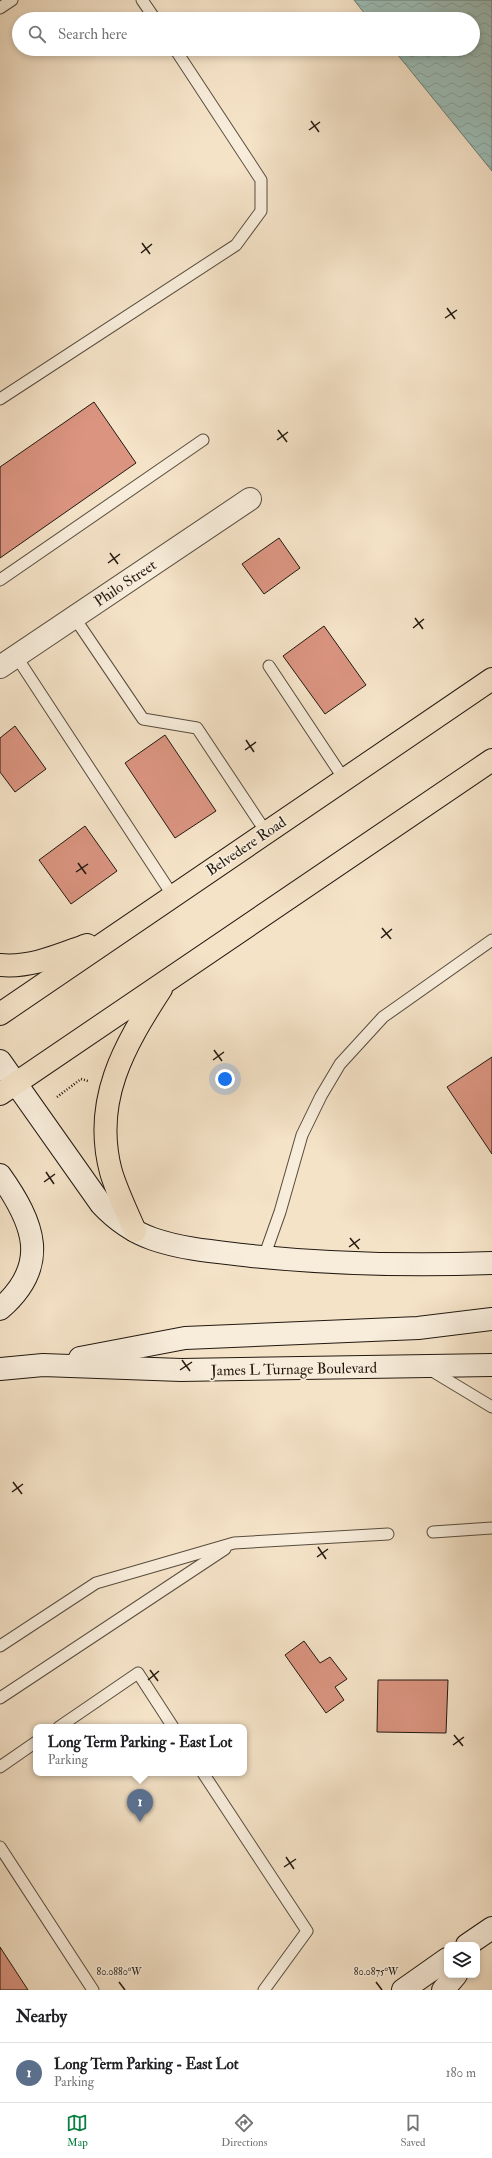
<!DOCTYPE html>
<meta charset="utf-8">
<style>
body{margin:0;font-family:"IM FELL Double Pica",serif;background:#f6f6f6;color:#202124}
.controls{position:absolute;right:12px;bottom:12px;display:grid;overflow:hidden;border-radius:8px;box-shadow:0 2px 6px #0003}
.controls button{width:36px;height:36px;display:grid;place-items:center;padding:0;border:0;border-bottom:1px solid #e0e0e0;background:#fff;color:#202124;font:20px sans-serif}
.you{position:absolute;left:225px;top:1079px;width:14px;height:14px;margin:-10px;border:3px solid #fff;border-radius:50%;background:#1a73e8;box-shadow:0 0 0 6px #1a73e833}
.badge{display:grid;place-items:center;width:26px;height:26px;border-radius:50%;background:#0b8043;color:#fff;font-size:13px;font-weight:700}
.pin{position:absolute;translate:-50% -33px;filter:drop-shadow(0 1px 2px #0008)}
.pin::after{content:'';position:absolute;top:21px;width:14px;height:12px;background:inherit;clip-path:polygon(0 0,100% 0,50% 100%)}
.popup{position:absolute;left:33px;top:1724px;width:214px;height:52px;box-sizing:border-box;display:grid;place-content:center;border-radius:8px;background:#fff;filter:drop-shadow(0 1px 3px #0005);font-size:13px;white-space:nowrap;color:#757577}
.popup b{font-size:15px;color:#202124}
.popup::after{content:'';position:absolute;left:50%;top:100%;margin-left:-8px;border:8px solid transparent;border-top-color:#fff}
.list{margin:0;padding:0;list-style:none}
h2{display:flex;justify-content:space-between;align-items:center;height:52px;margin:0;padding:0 16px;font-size:17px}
h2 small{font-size:13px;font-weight:400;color:#757577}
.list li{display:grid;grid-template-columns:26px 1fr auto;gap:12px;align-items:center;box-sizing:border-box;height:60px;padding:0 16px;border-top:1px solid #e0e0e0}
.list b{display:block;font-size:15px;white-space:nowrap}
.list p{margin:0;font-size:13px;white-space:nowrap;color:#757577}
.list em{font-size:13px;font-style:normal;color:#757577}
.icon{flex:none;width:22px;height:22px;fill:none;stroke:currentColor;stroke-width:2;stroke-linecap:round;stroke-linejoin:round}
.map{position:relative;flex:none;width:492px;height:1990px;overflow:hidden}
.search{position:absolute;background:#fff;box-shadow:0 2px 6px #0003;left:12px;right:12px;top:12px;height:44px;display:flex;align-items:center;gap:10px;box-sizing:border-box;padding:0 14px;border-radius:22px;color:#757577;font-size:15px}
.sheet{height:112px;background:#fff}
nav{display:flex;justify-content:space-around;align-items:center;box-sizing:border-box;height:56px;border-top:1px solid #e0e0e0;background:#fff;font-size:11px;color:#757577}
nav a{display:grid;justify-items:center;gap:2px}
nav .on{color:#0b8043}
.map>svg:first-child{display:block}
.water{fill:url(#water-waves);stroke:#6b7c75}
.building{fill:#da9480;stroke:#221910}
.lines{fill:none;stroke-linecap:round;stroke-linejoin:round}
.lane-casing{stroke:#574c3e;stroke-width:13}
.street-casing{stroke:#574c3e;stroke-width:24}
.secondary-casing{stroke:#221910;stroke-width:24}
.primary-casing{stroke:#221910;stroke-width:24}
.path{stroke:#221910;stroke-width:2.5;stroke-dasharray:1 2;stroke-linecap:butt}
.lane{stroke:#f8eddb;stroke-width:11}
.street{stroke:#f8eddb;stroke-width:22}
.secondary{stroke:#f8eddb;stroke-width:22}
.primary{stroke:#f5e3c8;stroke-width:22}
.ticks{fill:none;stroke:#221910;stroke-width:1.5}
.labels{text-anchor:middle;stroke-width:3.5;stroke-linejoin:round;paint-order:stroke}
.street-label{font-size:15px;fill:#221910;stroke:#f8eddb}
.ticks-label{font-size:10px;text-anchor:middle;fill:#221910;stroke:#f8eddb;stroke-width:3.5;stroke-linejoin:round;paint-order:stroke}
</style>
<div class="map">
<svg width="492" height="1990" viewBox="0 0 492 1990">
<defs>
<pattern id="water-waves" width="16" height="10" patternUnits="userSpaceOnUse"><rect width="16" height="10" fill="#9cbeb8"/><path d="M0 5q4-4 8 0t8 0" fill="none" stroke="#86a39d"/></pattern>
</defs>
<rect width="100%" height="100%" fill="#f5e3c8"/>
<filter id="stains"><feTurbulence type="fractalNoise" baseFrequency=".005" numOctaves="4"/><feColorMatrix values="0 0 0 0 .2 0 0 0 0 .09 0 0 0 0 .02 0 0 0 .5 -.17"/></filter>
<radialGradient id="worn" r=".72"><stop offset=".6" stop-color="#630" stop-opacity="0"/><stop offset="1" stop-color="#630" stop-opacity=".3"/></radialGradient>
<polygon class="water" points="354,0 492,0 492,171 393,49 473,49 473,19 369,19"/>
<g class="building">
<polygon points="94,402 136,463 0,558 0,467"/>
<polygon points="279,538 300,568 264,594 242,564"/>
<polygon points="324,626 366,685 325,714 283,656"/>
<polygon points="15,726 46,769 15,792 0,772 0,738"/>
<polygon points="165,735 216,811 175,838 125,763"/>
<polygon points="85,826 117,871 71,904 39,860"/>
<polygon points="492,1057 492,1154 447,1087"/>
<polygon points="304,1641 320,1663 330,1657 347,1679 335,1687 344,1700 326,1713 285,1655"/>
<polygon points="378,1680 448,1680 446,1733 377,1732"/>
<polygon points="0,1947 28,1990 0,1990"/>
</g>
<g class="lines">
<g class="lane-casing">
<g id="lane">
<polyline points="142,0 155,19"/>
<polyline points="0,8 12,0"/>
<polyline points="0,399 236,245 261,211 261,180 175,49"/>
<polyline points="0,580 203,440"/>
<polyline points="74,617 143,719 197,728 266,832"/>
<polyline points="16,656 173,896"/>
<polyline points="269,666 344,779"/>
<polyline points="264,1257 280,1212 302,1135 321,1096 340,1064 383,1017 492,940"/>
<polyline points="429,1369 492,1407"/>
<polyline points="433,1532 492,1528"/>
<polyline points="0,1646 96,1583 234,1543 388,1534"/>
<polyline points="0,1698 225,1549"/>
<polyline points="59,1727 138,1673 173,1727"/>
<polyline points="0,1767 36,1742"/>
<polyline points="203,1773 307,1931 264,1990"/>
<polyline points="0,1847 93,1990"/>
</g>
</g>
<g class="street-casing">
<polyline id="street" points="0,667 250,499"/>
</g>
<g class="secondary-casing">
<g id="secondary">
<path d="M0 1061 101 1204C115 1219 133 1232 153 1239 185 1250 219 1252 252 1256 332 1264 412 1266 492 1263"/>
<path d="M0 1175C34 1223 51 1265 0 1309"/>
<polyline points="80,1358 185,1338 418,1328 492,1319"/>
<polyline points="0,1369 43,1365 181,1370 492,1365"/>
<polyline points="467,1945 492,1928"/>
<polyline points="403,1990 447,1959"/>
<polyline points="443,1990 456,1975"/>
</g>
</g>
<g class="primary-casing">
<g id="primary">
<path d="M0 965C31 968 59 955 87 945"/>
<polyline points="0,1014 492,679"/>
<polyline points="0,1094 492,760"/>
<path d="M135 1231C127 1212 117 1192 111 1172 92 1101 124 1046 161 989"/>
</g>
</g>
<polyline class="path" points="57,1097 81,1079 88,1081"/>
<use href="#lane" class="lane"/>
<use href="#street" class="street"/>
<use href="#secondary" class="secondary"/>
<use href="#primary" class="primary"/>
</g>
<path class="ticks" d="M311 121 319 132M309 130 320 122M142 243 150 254M141 253 152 244M447 308 455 319M445 318 457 310M278 430 287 442M277 440 288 432M110 553 118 564M108 563 120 554M415 618 423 629M413 628 424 619M246 740 254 752M245 750 256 742M78 863 86 874M76 872 88 864M382 928 391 939M381 938 392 929M214 1050 222 1061M213 1060 224 1052M46 1172 54 1184M44 1182 55 1174M350 1238 359 1249M349 1247 360 1239M182 1360 190 1371M180 1370 192 1362M13 1482 22 1494M12 1492 23 1484M318 1547 326 1559M317 1557 328 1549M150 1670 158 1681M148 1680 159 1671M454 1735 463 1746M453 1745 464 1737M286 1857 294 1869M284 1867 296 1859M119 1982 125 1990M376 1982 382 1990"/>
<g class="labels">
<g class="street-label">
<text transform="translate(125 583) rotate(-34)" y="5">Philo Street</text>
<text transform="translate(246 846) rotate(-34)" y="5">Belvedere Road</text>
<text transform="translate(294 1369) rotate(-1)" y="5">James L Turnage Boulevard</text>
</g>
</g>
<g class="ticks-label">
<text x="119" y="1975">80.0880°W</text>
<text x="376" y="1975">80.0875°W</text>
</g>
<rect width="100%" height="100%" filter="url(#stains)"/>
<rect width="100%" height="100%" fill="url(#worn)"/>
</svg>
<div class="controls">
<button><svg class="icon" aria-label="layers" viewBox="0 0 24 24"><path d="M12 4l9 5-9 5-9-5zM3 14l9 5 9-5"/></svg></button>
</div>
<div class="you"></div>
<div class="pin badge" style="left:140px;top:1822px;background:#5c6f8a">1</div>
<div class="popup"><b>Long Term Parking - East Lot</b>Parking</div>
<div class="search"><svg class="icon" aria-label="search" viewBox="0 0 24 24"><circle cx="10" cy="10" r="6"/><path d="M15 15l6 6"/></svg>Search here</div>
</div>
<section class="sheet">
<h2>Nearby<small></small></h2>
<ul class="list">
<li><span class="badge" style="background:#5c6f8a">1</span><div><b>Long Term Parking - East Lot</b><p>Parking</p></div><em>180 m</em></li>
</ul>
</section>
<nav>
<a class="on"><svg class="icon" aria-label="map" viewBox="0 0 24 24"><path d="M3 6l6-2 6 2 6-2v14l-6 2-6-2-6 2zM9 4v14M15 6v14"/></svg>Map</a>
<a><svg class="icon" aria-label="directions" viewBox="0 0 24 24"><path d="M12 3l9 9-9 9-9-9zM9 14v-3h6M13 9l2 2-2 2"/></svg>Directions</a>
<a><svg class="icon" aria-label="saved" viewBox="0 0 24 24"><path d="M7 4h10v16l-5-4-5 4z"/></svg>Saved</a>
</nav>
